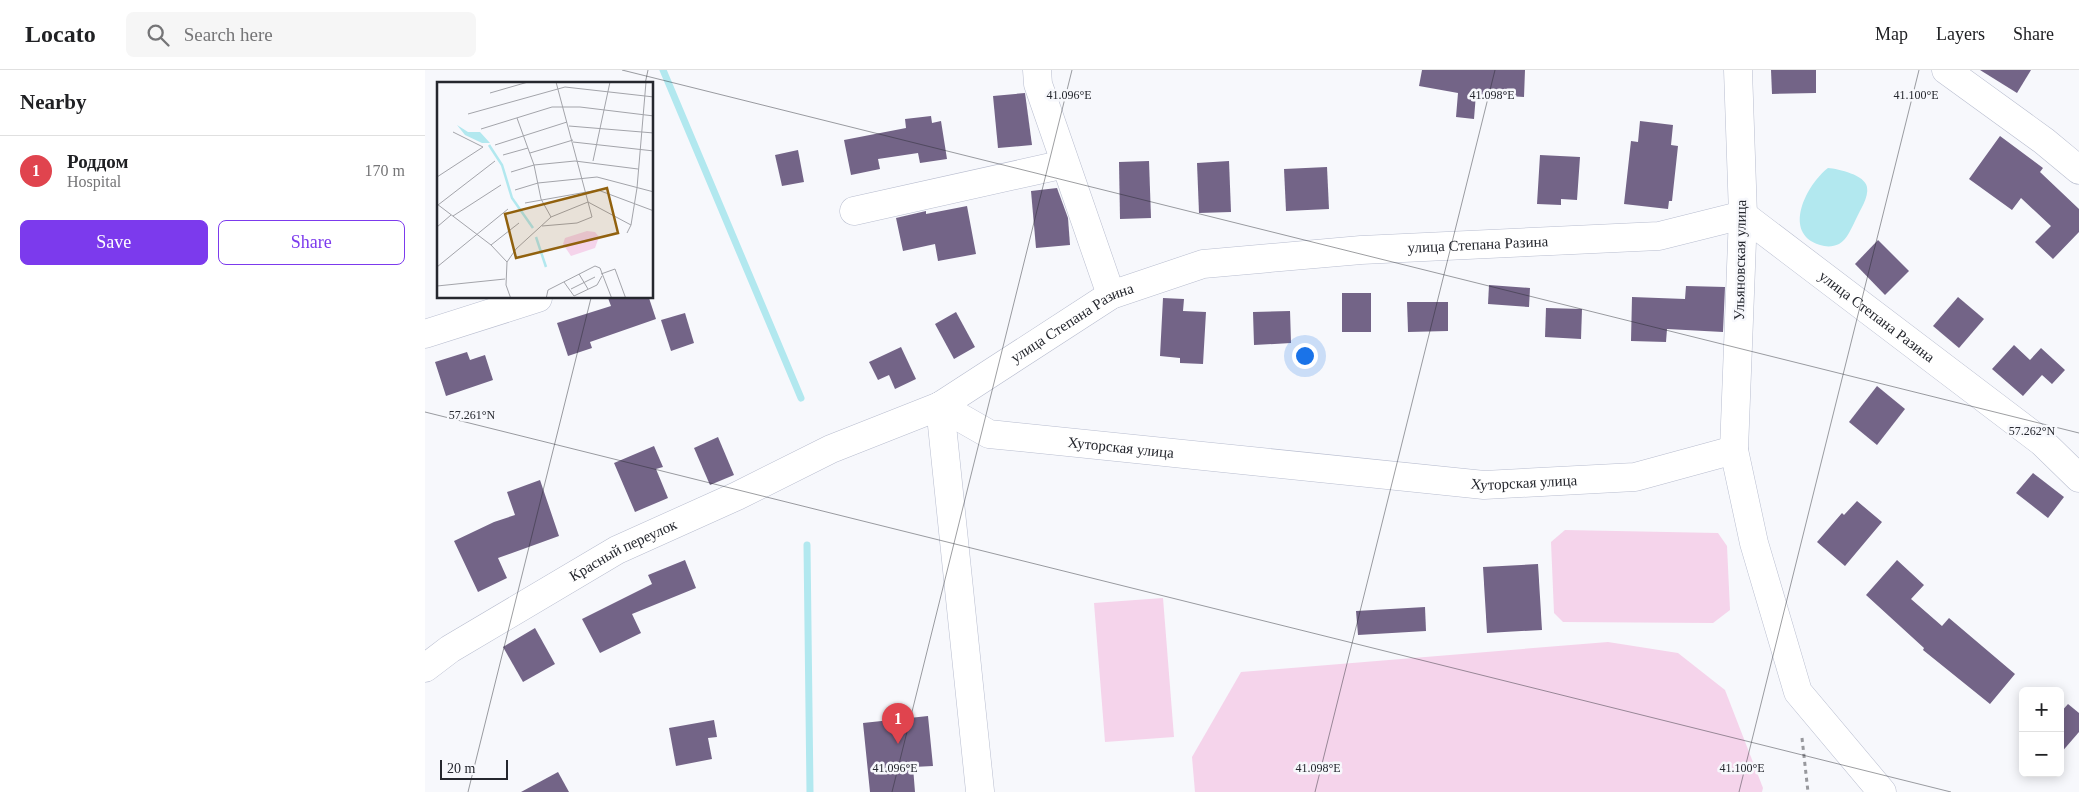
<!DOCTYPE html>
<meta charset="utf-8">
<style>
body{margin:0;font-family:"Times New Roman",serif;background:#f6f6f6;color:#202124}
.controls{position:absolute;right:15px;bottom:15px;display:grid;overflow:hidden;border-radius:8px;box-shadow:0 2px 12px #0003}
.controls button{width:45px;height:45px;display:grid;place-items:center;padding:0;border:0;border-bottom:1px solid #e0e0e0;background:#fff;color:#202124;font:25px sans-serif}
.scale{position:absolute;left:15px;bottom:12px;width:68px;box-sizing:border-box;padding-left:5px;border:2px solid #25272e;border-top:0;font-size:14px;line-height:18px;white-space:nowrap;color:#25272e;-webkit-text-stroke:4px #f7f8fc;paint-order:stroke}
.you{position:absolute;left:879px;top:285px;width:18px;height:18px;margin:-12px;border:4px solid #fff;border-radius:50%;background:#1a73e8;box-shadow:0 0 0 8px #1a73e833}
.badge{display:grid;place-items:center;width:32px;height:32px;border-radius:50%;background:#7c3aed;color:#fff;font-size:16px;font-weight:700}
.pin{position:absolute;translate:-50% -41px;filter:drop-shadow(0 1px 2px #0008)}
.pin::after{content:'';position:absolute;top:26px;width:18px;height:15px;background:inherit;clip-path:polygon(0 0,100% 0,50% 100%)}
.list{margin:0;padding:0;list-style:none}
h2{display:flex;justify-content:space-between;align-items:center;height:65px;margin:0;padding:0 20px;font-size:21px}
h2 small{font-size:16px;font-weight:400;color:#757577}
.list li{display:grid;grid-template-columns:32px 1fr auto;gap:15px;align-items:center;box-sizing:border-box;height:70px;padding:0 20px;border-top:1px solid #e0e0e0}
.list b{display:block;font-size:19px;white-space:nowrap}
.list p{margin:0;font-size:16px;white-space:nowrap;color:#757577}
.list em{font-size:16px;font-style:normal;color:#757577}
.actions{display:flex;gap:10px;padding:15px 20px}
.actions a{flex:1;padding:11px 0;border:1px solid #7c3aed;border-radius:8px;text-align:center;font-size:18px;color:#7c3aed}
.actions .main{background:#7c3aed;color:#fff}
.icon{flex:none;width:28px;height:28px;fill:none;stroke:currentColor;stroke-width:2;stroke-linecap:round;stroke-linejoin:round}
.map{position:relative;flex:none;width:1654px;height:722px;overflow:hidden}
header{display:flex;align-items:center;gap:30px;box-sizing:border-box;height:70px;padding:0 25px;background:#fff;border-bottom:1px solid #e0e0e0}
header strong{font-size:24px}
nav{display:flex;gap:28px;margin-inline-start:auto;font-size:18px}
.search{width:350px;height:45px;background:#f6f6f6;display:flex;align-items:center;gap:12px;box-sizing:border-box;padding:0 18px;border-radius:8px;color:#757577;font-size:19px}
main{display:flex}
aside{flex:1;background:#fff}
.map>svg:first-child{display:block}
.green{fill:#f5d4eb}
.water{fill:#b2e8ef}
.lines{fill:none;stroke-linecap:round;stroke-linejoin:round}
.stream{stroke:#b2e8ef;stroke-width:7}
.building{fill:#736487}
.minor-casing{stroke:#b8bdcf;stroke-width:29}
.path{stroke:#97989d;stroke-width:3;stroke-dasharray:4 4;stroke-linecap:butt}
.minor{stroke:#fff;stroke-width:28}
.ticks{fill:none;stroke:#25272e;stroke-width:1;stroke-opacity:0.45}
.labels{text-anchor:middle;stroke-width:5;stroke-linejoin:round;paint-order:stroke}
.street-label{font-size:15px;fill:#25272e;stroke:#f7f8fc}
.inset-river{fill:none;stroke:#b2e8ef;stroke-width:2.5}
.inset-road{fill:none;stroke:#a3a4aa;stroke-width:1}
.view{fill:#91610e;fill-opacity:0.15;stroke:#91610e;stroke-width:2.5}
.inset-edge{fill:none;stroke:#25272e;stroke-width:2.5}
.ticks-label{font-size:12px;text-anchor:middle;fill:#25272e;stroke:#f7f8fc;stroke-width:5;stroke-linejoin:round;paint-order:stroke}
</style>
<header>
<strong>Locato</strong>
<div class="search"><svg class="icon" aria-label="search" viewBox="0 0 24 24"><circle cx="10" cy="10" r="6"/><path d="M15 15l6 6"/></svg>Search here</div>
<nav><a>Map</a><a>Layers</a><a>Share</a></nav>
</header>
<main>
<aside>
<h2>Nearby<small></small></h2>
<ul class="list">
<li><span class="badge" style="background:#e0444e">1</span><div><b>Роддом</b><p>Hospital</p></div><em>170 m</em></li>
</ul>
<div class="actions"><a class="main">Save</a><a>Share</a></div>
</aside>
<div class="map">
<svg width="1654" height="722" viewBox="0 0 1654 722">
<rect width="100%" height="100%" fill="#f7f8fc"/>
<g class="green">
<polygon points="1140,460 1293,463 1302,476 1305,540 1288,553 1138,552 1129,543 1126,472"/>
<polygon points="738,528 749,667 680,672 669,533"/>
<polygon points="1183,572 1253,583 1300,620 1338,718 1337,722 770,722 767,687 816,602"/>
</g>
<path class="water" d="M1403 98C1414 99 1440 105 1442 117 1444 127 1435 140 1431 149 1427 157 1422 170 1414 174 1408 177 1401 177 1395 175 1356 163 1382 114 1403 98Z"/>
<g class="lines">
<g class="stream">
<polyline points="238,0 376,328"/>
<polyline points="382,475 385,722"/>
</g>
</g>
<g class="building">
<polygon points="997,0 1100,0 1099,27 1051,24 1049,49 1031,47 1033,23 994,16"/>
<polygon points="1346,0 1391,0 1391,23 1347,24"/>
<polygon points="1555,0 1606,0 1592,23"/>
<polygon points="600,23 607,75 573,78 568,26"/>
<polygon points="506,46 507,53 516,51 522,89 495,93 493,83 453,89 455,99 426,105 419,70 481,58 480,49"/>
<polygon points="1215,51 1248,55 1246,75 1253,76 1247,131 1244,131 1243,139 1199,134 1206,71 1213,72"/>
<polygon points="1575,66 1618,98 1615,102 1654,139 1654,162 1628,189 1610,172 1626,156 1596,128 1587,140 1544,109"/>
<polygon points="373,80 379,112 357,116 350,85"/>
<polygon points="1115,85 1155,87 1152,130 1136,129 1136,135 1112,134"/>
<polygon points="724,91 726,148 695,149 694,92"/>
<polygon points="804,91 806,142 774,143 772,93"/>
<polygon points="902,97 904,139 861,141 859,99"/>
<polygon points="632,118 643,148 645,175 611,178 606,121"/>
<polygon points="542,136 551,184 513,191 510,174 478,181 471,148 501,141 501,144"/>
<polygon points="1453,170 1484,201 1460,225 1430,194"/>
<polygon points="1064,215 1105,218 1104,237 1063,234"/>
<polygon points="1261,216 1300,217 1298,262 1242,259 1241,272 1206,271 1207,227 1260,229"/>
<rect x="917" y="223" width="29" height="39"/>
<polygon points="1533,227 1559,249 1534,278 1508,256"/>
<polygon points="183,228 224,228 231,249 165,272 167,278 143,286 132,253 186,236"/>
<polygon points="738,228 759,229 758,241 781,242 778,294 755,293 755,288 735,286"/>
<polygon points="982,232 1023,232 1023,261 983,262"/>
<polygon points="1121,238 1157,239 1156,269 1120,267"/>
<polygon points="865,241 866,273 829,275 828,242"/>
<polygon points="531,242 550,277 529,289 510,254"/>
<polygon points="260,243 269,273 246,281 236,250"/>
<polygon points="1589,275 1605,290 1616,278 1640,300 1627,314 1617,305 1598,326 1567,299"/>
<polygon points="476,277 491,309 470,319 464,305 453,310 444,292"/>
<polygon points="42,282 45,290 60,285 68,310 21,326 10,292"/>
<polygon points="1452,316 1480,339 1452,375 1424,352"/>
<polygon points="293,367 309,405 285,415 269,378"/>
<polygon points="229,376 238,397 231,399 243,428 210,442 189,393"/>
<polygon points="1608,403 1639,427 1623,448 1591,423"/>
<polygon points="115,410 134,466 73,488 82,508 53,522 29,471 69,452 90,445 82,422"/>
<polygon points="1432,431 1457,452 1420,496 1392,472 1417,443 1419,445"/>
<polygon points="260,490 271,518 207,544 216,563 175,583 157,549 227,514 223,505"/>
<polygon points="1472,490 1499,515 1486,529 1517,556 1524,548 1590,604 1565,634 1498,580 1499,578 1441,525"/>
<polygon points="1113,494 1117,560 1062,563 1058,497"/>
<polygon points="1000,537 1001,561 933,565 931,541"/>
<polygon points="110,558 130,594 98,612 78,577"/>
<polygon points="1643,634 1654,643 1654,662 1635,684 1635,643"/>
<polygon points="503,646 508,696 488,697 490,722 445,722 438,653"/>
<polygon points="289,650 292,667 283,668 287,689 251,696 244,658"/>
<polygon points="133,702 144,722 96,722"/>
</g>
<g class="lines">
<g class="minor-casing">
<g id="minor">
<polyline points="612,0 613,14 686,225"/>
<polyline points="1313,0 1318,145 1309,380 1329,473 1373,622 1457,722"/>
<polyline points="1521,0 1619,71 1654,100"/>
<polyline points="429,141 640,94"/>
<path id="s1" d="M1318 145 1617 372 1654 408"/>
<polyline points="0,264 113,228"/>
<path id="s2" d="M515 336 564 364 1059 415 1210 407 1309 380"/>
<polyline points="515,336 555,721"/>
<path id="s3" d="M0 598 25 579 192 480 312 426 406 379 515 336 686 225 778 194 936 180 1234 166 1318 145"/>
</g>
</g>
<polyline class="path" points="1377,668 1383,722"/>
<use href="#minor" class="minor"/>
</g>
<path class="ticks" d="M197 0 1654 363M220 14 223 0M0 342 1526 722M43 722 166 228M467 722 647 0M890 722 1070 0M1314 722 1494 0"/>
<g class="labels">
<g class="street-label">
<text dy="5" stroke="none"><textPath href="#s3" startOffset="1156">улица Степана Разина</textPath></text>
<text transform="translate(1315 190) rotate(-89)" y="5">Ульяновская улица</text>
<text dy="5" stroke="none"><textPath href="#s1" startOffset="168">улица Степана Разина</textPath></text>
<text dy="5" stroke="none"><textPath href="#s3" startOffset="736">улица Степана Разина</textPath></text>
<text dy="5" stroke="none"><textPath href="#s2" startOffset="189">Хуторская улица</textPath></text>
<text dy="5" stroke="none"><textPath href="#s2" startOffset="594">Хуторская улица</textPath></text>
<text dy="5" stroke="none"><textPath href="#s3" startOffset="231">Красный переулок</textPath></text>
</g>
</g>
<g transform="translate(12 12)">
<rect width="216" height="216" fill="#f7f8fc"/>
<path d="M150 149 158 150 162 155 158 166 134 174 126 162 128 156Z" fill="#f5d4eb"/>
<path d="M20 43 31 50H43L53 61H45L28 53Z" fill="#b2e8ef"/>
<path class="inset-river" d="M52 63 65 83 75 116 96 146M99 155 109 185"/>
<path class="inset-road" d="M53 11 91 0M31 32 128 5 217 15M80 36 97 83 104 117 114 135M132 44 217 51M44 47 115 25H143L217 34M136 60 217 69M58 63 130 40M93 71 136 58M66 73 91 66M156 79 173 0M74 90 97 83 138 79 201 87M0 95 46 65 16 50M78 108 101 101 160 95 217 110M88 121 161 108 217 129M0 122 54 163 70 180 79 167 114 135 151 120 194 143M1 123 58 79M16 134 64 103M105 144 140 141 155 135 119 0M0 145 14 133M190 151 194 143 200 106 209 0M54 163 82 141M70 180 69 203 74 217M0 185 71 127M142 192 151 207M164 192 178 187 189 217M127 200 137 214M0 204 68 197M134 207 158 195M137 214 160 203 165 194M109 217 111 208 158 184 163 186 175 217"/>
<path class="view" d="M170 106 181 151 79 176 68 132Z"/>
<rect width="216" height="216" class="inset-edge"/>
</g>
<g class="ticks-label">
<text x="644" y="29">41.096°E</text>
<text x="1067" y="29">41.098°E</text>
<text x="1491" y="29">41.100°E</text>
<text x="47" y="349">57.261°N</text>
<text x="1607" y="365">57.262°N</text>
<text x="470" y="702">41.096°E</text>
<text x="893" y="702">41.098°E</text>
<text x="1317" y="702">41.100°E</text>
</g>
</svg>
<div class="controls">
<button>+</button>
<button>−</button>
</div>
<div class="scale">20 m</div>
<div class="you"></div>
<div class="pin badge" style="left:473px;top:674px;background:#e0444e">1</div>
</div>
</main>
